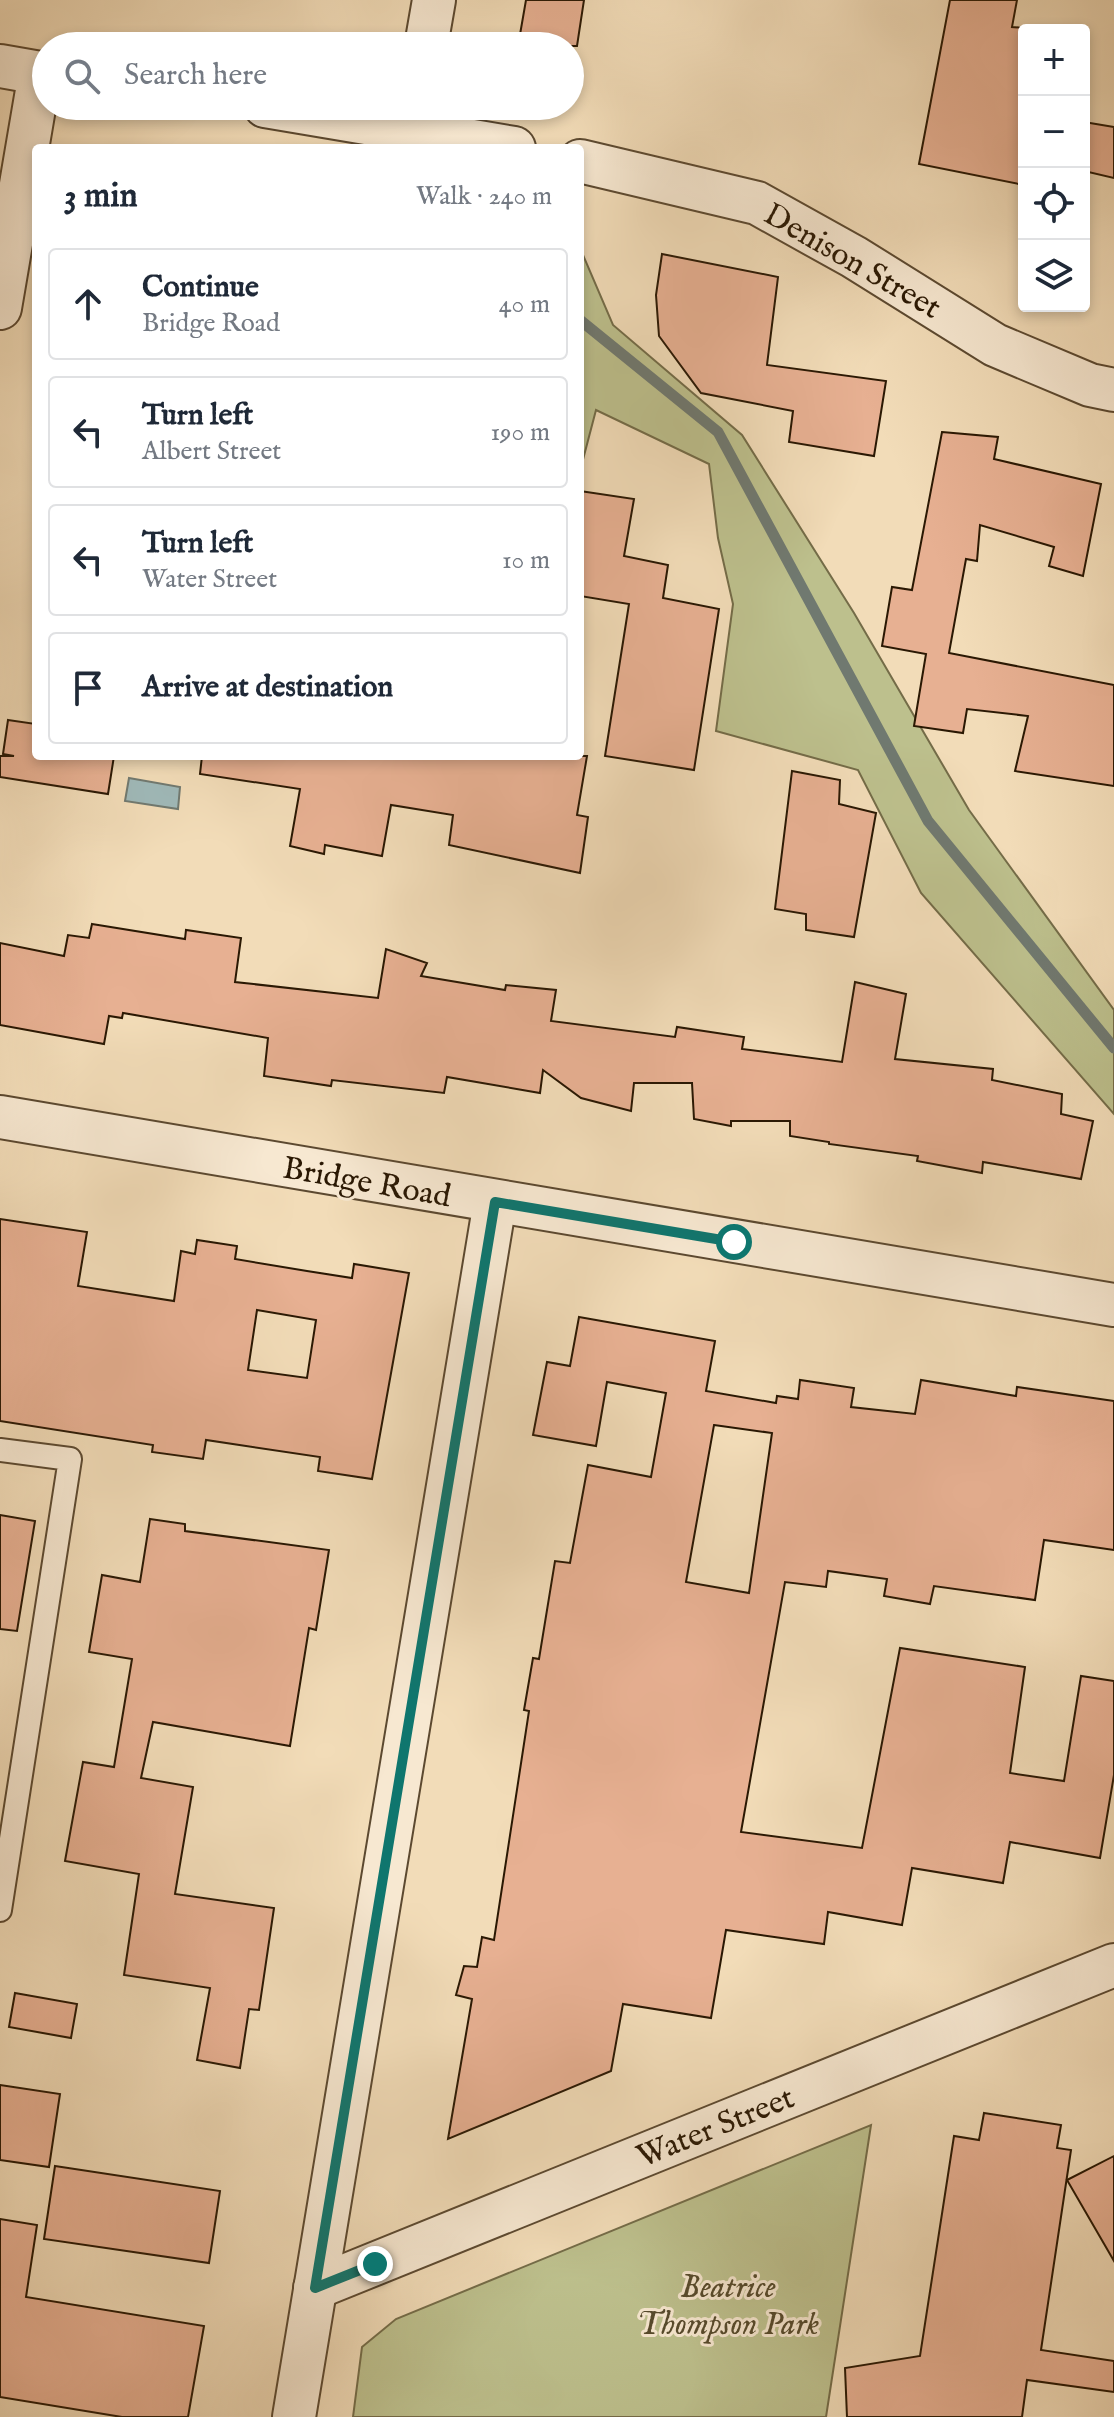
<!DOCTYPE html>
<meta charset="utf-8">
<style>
body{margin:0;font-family:"IM FELL English",serif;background:#f2f2f3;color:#1f2937}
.controls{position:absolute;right:24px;top:24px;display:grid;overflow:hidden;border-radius:8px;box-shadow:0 4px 12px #0003}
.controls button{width:72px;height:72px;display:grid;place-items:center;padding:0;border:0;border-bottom:2px solid #e0e1e3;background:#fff;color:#1f2937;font:40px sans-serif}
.stop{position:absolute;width:24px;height:24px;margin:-18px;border:6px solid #0f766e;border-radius:50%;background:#fff}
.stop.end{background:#0f766e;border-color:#fff;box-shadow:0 2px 8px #0008}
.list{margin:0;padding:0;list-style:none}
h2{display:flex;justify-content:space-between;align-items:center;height:104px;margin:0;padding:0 32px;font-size:34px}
h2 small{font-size:26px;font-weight:400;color:#747a83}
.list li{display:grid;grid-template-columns:52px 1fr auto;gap:24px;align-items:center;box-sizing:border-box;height:112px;margin:0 16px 16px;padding:0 16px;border:2px solid #e0e1e3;border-radius:8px}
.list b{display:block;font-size:30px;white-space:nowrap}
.list p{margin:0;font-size:26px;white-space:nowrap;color:#747a83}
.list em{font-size:26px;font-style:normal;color:#747a83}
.icon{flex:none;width:44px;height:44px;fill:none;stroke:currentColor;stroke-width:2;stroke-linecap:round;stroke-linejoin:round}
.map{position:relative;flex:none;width:1114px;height:2417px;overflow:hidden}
.search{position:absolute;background:#fff;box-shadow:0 4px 12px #0003;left:32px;top:32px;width:552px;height:88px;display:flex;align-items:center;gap:20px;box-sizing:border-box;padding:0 28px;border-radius:44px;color:#747a83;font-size:30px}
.panel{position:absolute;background:#fff;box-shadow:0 4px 12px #0003;left:32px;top:144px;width:552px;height:616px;border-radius:8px}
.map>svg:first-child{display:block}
.green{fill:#bdc08d;stroke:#746c48;stroke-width:2}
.water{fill:#9fb9b9;stroke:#707970;stroke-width:2}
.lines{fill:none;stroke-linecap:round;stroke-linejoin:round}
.stream{stroke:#707970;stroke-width:11}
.building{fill:#e7b092;stroke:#2a1803;stroke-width:2;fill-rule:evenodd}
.lane-casing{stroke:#5c4930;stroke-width:26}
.street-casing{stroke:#5c4930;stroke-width:46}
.lane{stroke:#f7e8d1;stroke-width:22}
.street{stroke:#f7e8d1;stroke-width:42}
.route{stroke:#0f766e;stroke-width:10}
.labels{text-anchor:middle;stroke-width:6;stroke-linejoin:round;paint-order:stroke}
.street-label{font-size:32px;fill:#2a1803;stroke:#f7e8d1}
.park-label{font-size:32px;font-style:italic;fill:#564a2c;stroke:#f7e8d1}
</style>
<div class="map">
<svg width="1114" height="2417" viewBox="0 0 1114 2417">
<rect width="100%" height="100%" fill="#f2dcb8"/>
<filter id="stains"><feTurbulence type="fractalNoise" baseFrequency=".0025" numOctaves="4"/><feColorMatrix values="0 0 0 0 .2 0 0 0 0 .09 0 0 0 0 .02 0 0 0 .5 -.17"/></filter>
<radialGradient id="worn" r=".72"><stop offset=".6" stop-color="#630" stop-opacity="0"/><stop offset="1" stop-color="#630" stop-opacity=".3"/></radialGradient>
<g class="green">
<polygon points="580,248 613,325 742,435 854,613 969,810 1114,1010 1114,1114 921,893 858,770 716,731 733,604 718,538 709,464 596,410 580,471"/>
<polygon points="871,2125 826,2417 353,2417 362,2347 396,2319"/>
</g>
<polygon class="water" points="129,778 180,787 178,809 125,801"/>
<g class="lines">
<polyline class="stream" points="580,320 718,432 928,821 1114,1048"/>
</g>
<g class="building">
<polygon points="526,0 584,0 577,46 518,46"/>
<polygon points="950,0 1017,0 1012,27 1024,28 1024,185 919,164"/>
<polygon points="1084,122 1114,127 1114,178 1084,171"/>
<polygon points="662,254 778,277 767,365 886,381 874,456 789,442 793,411 701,393 659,336 656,295"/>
<polygon points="942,432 998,437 994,459 1101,484 1083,576 1049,566 1054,547 980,525 977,561 966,559 949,653 1114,685 1114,786 1015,771 1028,716 967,709 963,733 914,726 926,654 882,646 892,587 912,590"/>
<polygon points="580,491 634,499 624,556 668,565 663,598 719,609 694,770 605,756 629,604 580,596"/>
<polygon points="8,720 36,724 36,756 114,756 108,794 0,777 0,756 14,756 3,754"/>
<polygon points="202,756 587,756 577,815 588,817 580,873 449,845 453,815 391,805 382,856 325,845 324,854 290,846 300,789 200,774"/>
<polygon points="792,771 840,780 839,804 876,813 854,937 806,930 806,914 775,909"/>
<polygon points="92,924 185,939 186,930 241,938 235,982 378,998 386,949 427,963 421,976 505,990 506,985 556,990 551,1021 675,1037 677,1027 744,1037 742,1049 842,1062 855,982 906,994 895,1059 993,1069 992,1080 1062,1094 1061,1114 1093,1121 1081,1179 983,1162 982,1173 917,1161 918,1156 829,1144 829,1142 790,1136 790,1121 731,1121 731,1126 694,1119 692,1083 634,1083 631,1111 581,1098 543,1070 540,1093 447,1077 444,1093 332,1080 331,1086 264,1076 268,1038 123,1013 122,1018 109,1016 104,1044 0,1025 0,943 64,956 68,935 89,938"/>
<path d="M0 1219 87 1232 78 1286 174 1301 181 1251 195 1254 197 1240 237 1246 235 1259 307 1271 352 1278 354 1264 409 1273 372 1479 318 1471 320 1457 206 1440 203 1459 152 1452 153 1445 0 1421ZM257 1310 316 1320 307 1378 248 1370Z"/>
<path d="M579 1317 715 1341 706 1391 776 1403 777 1396 798 1399 800 1380 854 1388 851 1407 915 1414 921 1380 1016 1396 1017 1387 1114 1401V1550L1044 1540 1035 1600 934 1586 930 1604 884 1596 887 1579 828 1571 826 1587 785 1582 741 1832 862 1848 900 1648 1025 1667 1010 1773 1064 1781 1081 1676 1114 1681V1775L1100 1858 1010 1842 1003 1883 912 1868 902 1925 828 1912 824 1944 726 1930 711 2018 623 2004 611 2071 448 2139 472 1999 456 1995 464 1966 477 1967 482 1937 494 1940 529 1711 524 1710 533 1658 539 1659 555 1561 570 1563 588 1465 651 1477 666 1393 607 1382 596 1446 533 1435 547 1362 570 1366ZM714 1425 772 1433 749 1593 686 1582Z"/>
<polygon points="0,1515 35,1521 17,1631 0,1629"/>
<polygon points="150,1519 185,1524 185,1531 329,1550 316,1630 309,1628 290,1746 153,1722 141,1778 193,1787 175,1894 274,1908 259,2010 249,2009 240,2068 197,2060 210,1988 124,1975 139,1874 65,1861 83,1762 114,1767 132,1659 89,1652 102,1575 140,1582"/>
<polygon points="15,1993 77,2004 71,2038 9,2027"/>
<polygon points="0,2085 60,2094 49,2167 0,2160"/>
<polygon points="984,2113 1061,2125 1057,2148 1071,2150 1041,2350 1114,2361 1114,2392 1027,2380 1022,2417 847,2417 845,2368 920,2356 954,2136 979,2140"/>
<polygon points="1114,2156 1114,2261 1067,2180"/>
<polygon points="55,2166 220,2191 209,2263 44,2239"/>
<polygon points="0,2219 37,2225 26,2297 204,2326 188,2417 122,2417 0,2397"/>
</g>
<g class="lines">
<g class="lane-casing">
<polyline id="lane" points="0,1450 70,1459 0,1910"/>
</g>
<g class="street-casing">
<g id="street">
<polyline points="426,46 434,0"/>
<polyline points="0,66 46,74"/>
<polyline points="265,106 514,148"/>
<polyline points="580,161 757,203 854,257 995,345 1090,385 1114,390"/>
<polyline points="0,308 40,73"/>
<polyline points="0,1117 1114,1305"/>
<polyline points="315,2288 1114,1965"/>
<polyline points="294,2417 495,1202"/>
</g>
</g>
<use href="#lane" class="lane"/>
<use href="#street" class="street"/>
</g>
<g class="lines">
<polyline class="route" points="375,2264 315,2288 495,1202 734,1242"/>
</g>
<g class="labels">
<g class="street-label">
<text transform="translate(853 260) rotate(30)" y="11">Denison Street</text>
<text transform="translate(367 1181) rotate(10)" y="11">Bridge Road</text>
<text transform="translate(715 2126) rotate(-22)" y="11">Water Street</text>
</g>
<g class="park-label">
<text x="728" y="2297">Beatrice<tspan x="728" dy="37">Thompson Park</tspan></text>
</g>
</g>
<rect width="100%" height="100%" filter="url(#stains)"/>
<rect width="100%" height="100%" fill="url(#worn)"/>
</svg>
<div class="controls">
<button>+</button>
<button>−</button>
<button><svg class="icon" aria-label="locate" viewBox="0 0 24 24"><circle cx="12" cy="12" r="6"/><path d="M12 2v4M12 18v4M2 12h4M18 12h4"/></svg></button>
<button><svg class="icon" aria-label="layers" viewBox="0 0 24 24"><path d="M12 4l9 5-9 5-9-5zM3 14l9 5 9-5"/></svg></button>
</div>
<div class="stop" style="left:734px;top:1242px"></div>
<div class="stop end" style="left:375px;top:2264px"></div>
<div class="search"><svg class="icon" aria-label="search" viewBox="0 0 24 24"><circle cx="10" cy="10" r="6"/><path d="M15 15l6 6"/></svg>Search here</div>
<section class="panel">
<h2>3 min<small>Walk · 240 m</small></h2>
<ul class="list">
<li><svg class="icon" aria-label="ahead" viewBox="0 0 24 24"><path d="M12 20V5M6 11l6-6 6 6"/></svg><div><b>Continue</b><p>Bridge Road</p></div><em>40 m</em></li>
<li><svg class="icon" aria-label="left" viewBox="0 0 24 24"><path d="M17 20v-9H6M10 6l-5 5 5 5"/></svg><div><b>Turn left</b><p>Albert Street</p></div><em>190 m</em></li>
<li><svg class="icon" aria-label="left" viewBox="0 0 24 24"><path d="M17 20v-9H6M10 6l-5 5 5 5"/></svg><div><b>Turn left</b><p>Water Street</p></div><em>10 m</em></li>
<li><svg class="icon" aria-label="arrive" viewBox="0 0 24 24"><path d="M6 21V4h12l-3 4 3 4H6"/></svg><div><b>Arrive at destination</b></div></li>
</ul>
</section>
</div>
